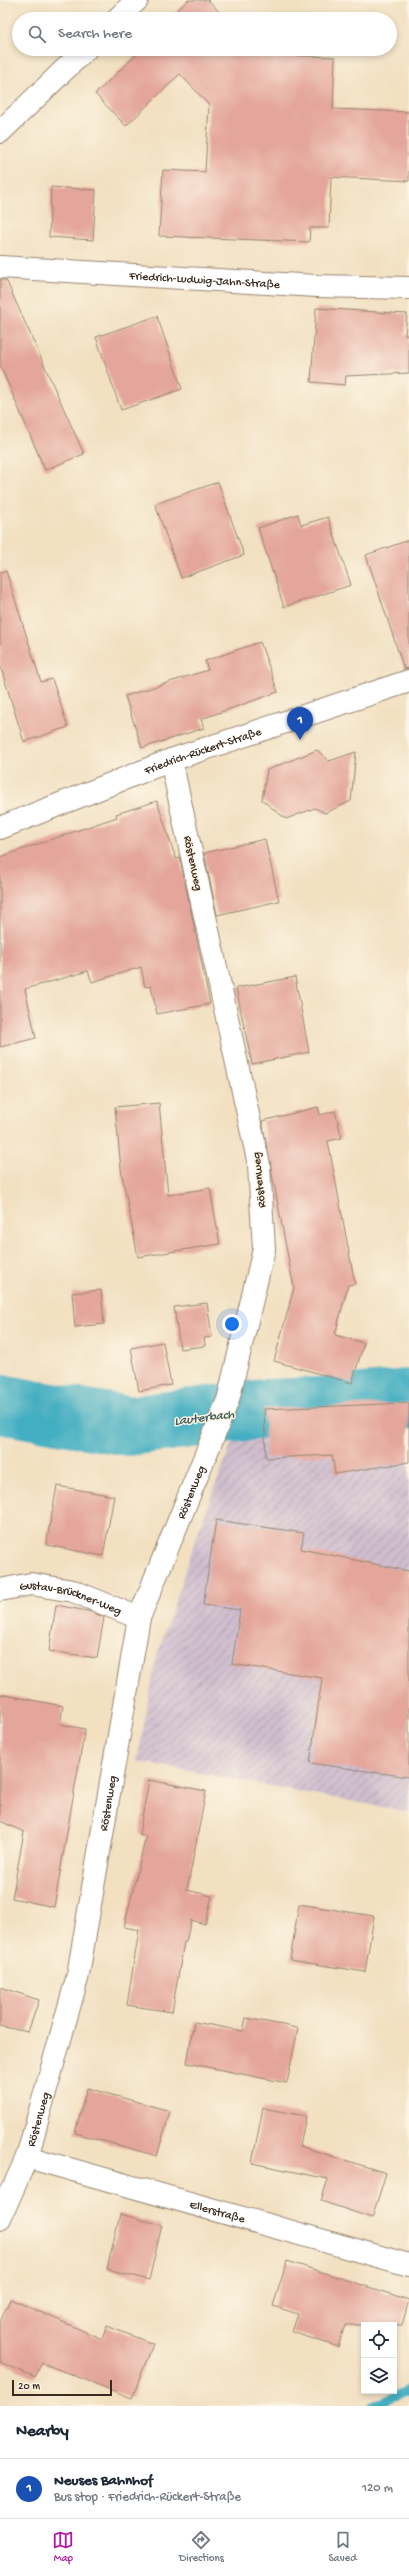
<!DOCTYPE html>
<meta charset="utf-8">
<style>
body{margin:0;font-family:"Gochi Hand",sans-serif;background:#f6f6f7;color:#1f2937}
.controls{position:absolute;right:12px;bottom:12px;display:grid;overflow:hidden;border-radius:0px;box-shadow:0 2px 6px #0003}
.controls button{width:36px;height:36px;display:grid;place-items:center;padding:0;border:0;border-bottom:1px solid #e0e1e3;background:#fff;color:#1f2937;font:20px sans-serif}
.scale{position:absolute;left:12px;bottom:10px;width:100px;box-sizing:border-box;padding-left:4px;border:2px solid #3b2a1e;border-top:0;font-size:11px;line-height:14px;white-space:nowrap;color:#3b2a1e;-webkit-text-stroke:3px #fcf5e5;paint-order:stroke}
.you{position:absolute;left:232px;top:1324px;width:14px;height:14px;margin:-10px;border:3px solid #fff;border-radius:50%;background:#1a73e8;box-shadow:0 0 0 6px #1a73e833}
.badge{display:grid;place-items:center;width:26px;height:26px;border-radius:50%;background:#b5179e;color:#fff;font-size:13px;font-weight:700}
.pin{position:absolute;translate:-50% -33px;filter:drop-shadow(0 1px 2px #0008)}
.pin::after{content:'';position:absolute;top:21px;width:14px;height:12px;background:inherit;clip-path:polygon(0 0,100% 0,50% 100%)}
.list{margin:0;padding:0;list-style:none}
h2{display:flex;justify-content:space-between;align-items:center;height:52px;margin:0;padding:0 16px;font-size:17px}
h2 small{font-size:13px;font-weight:400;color:#747a83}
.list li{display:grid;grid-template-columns:26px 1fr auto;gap:12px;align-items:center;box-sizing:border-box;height:60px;padding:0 16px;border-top:1px solid #e0e1e3}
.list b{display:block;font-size:15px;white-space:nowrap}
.list p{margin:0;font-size:13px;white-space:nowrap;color:#747a83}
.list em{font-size:13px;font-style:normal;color:#747a83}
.icon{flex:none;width:22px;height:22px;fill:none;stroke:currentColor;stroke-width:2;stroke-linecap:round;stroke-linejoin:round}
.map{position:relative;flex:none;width:409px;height:2406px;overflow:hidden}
.search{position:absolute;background:#fff;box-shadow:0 2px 6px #0003;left:12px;right:12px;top:12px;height:44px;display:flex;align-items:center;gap:10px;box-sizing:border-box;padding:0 14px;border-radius:22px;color:#747a83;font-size:15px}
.sheet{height:112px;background:#fff}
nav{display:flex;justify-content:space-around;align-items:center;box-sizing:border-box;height:56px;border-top:1px solid #e0e1e3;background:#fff;font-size:11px;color:#747a83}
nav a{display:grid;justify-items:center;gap:2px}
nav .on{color:#b5179e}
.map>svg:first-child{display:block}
.industrial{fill:url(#industrial-furrows)}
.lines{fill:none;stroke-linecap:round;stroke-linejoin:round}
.stream{stroke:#42aec1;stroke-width:10}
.river{stroke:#42aec1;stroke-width:60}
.building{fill:#e4a59a}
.minor-casing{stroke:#968570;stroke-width:24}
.minor{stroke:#fff;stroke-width:22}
.labels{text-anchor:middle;stroke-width:3;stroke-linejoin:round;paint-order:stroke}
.street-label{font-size:12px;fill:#3b2a1e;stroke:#fcf5e5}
.water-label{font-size:13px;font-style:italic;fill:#3d5857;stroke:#fcf5e5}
</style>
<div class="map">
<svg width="409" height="2406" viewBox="0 0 409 2406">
<defs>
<pattern id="industrial-furrows" width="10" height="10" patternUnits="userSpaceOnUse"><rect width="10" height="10" fill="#cfbdce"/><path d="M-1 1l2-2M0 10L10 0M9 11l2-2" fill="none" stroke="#a99aa7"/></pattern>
</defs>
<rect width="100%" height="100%" fill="#fcf5e5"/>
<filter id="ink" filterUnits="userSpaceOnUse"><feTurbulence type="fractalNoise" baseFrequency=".025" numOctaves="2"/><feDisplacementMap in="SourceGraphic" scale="8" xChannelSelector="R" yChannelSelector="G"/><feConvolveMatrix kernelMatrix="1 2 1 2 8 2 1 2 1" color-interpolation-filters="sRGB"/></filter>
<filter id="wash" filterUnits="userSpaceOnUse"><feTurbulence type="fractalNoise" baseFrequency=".012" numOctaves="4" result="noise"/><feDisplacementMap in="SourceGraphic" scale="16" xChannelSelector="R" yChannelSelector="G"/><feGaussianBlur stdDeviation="0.9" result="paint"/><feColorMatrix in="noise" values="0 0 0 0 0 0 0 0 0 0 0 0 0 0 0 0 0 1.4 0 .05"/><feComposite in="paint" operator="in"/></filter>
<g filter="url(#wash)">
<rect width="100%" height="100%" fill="#f2e0c1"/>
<polygon class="industrial" points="409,1371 409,1812 137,1761 156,1659 199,1529 254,1385"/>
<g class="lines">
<polyline class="stream" points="374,2406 409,2390"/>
<polyline class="river" points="0,1404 128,1426 264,1409 319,1407 409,1399"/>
</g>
<g id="blocks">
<g class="building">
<polygon points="188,0 208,0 226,19 171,19 170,17"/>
<polygon points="142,49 275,49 281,55 335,57 333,109 409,112 409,181 331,177 329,228 310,228 309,242 159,236 163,170 205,172 209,105 180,74 126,126 95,94"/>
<polygon points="51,187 96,190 93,240 49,237"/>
<polygon points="0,280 6,280 84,454 45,470 0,365"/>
<polygon points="316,308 407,314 405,335 409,335 409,373 346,376 345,385 311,382"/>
<polygon points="157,316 182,389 121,410 96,337"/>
<polygon points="218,482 244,555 181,578 155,504"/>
<polygon points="298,514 301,525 328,517 351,585 284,607 258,528"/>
<polygon points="409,540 409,668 404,669 366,555"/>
<polygon points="6,571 41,682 52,679 68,727 24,742 0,665 0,572"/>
<polygon points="260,642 278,692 201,719 204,728 142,748 125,696 208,670 205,661"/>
<polygon points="317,750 329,761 356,752 351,801 325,813 315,808 286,819 262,800 267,770"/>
<polygon points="157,801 176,859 180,858 210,1004 157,1014 151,986 145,987 141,967 92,982 88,971 25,989 36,1038 0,1047 0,857 117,817 116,814"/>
<polygon points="265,839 279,901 217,915 204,853"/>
<polygon points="295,977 309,1052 252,1064 236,988"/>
<polygon points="159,1103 168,1195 210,1188 220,1244 138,1257 121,1169 115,1107"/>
<polygon points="318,1107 320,1115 335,1111 342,1138 328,1141 355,1284 348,1285 335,1335 364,1343 352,1383 274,1361 294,1288 262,1121"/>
<polygon points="101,1290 104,1324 75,1327 72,1293"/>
<polygon points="207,1303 212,1337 204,1338 205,1346 180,1349 174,1307"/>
<polygon points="163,1342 171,1385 139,1391 131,1348"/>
<polygon points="409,1403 409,1462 335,1474 332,1455 266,1458 264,1409"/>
<polygon points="57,1486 114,1496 103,1556 46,1545"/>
<polygon points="216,1520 304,1533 301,1549 409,1571 409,1777 310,1763 322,1678 232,1664 240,1610 203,1605"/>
<polygon points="56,1605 88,1611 104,1617 97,1658 49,1651"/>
<polygon points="0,1694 63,1706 60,1724 85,1729 54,1907 12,1898 24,1832 0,1821"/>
<polygon points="149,1780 206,1791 187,1890 212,1896 205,1924 191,1920 186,1942 184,1942 172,2012 127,2005 139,1930 124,1927 146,1836 139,1834"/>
<polygon points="299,1904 374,1916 365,1972 290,1960"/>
<polygon points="0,1987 39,2000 28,2032 0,2026"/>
<polygon points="246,2018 298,2028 287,2083 187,2063 194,2022 243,2031"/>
<polygon points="87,2088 170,2111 157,2156 75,2133"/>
<polygon points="263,2108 306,2116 300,2146 386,2173 372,2218 321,2201 328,2179 252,2163"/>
<polygon points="120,2214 162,2225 149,2280 107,2269"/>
<polygon points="287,2261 409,2300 402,2325 345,2325 338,2347 292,2332 298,2314 273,2306"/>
<polygon points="10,2299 102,2339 107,2326 153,2344 132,2398 42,2363 35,2377 0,2362 0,2322"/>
</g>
</g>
</g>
<g filter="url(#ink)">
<use href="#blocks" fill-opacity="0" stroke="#968570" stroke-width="1"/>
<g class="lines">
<g class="minor-casing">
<g id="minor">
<polyline points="117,19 137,0"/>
<polyline points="0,132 86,49"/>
<path id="s1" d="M0 267 317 286 409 288"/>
<path id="s2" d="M0 828 171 760 409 681"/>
<path id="s3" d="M0 1590 31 1584 73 1591 139 1618"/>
<path id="s4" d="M27 2157 409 2265"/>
<path id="s5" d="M0 2218 27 2157 78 1975 139 1618 228 1400 264 1249 259 1165 171 760"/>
</g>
</g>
<use href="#minor" class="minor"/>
</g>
</g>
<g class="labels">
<g class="street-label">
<text dy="4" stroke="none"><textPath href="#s1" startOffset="205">Friedrich-Ludwig-Jahn-Straße</textPath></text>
<text dy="4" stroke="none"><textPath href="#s2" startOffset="217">Friedrich-Rückert-Straße</textPath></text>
<text transform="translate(194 863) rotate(78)" y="4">Röstenweg</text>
<text transform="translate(258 1180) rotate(-96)" y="4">Röstenweg</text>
<text dy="4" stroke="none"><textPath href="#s5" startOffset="754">Röstenweg</textPath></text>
<text dy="4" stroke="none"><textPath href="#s3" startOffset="73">Gustav-Brückner-Weg</textPath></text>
<text dy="4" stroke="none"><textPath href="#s5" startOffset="430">Röstenweg</textPath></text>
<text dy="4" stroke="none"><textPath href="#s5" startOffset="106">Röstenweg</textPath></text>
<text dy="4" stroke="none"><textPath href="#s4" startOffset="198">Ellerstraße</textPath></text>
</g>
<g class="water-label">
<text transform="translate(204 1416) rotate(-7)" y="5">Lauterbach</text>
</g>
</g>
</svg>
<div class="controls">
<button><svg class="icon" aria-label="locate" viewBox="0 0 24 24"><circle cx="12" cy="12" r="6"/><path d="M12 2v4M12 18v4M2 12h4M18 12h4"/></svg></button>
<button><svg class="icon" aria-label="layers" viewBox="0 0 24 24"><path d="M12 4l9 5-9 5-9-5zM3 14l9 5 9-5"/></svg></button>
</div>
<div class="scale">20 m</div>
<div class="you"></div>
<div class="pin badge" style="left:300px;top:740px;background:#1a4fb4">1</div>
<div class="search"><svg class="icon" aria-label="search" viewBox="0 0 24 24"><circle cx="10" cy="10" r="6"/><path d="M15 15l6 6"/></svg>Search here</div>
</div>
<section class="sheet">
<h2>Nearby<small></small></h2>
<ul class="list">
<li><span class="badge" style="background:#1a4fb4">1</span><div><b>Neuses Bahnhof</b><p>Bus stop · Friedrich-Rückert-Straße</p></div><em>120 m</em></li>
</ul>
</section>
<nav>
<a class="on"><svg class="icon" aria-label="map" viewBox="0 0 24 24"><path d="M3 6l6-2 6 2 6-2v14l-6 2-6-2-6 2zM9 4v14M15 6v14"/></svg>Map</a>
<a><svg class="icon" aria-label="directions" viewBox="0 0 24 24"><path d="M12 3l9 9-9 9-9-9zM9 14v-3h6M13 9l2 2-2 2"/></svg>Directions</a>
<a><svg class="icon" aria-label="saved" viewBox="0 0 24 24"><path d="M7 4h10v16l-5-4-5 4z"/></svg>Saved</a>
</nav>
